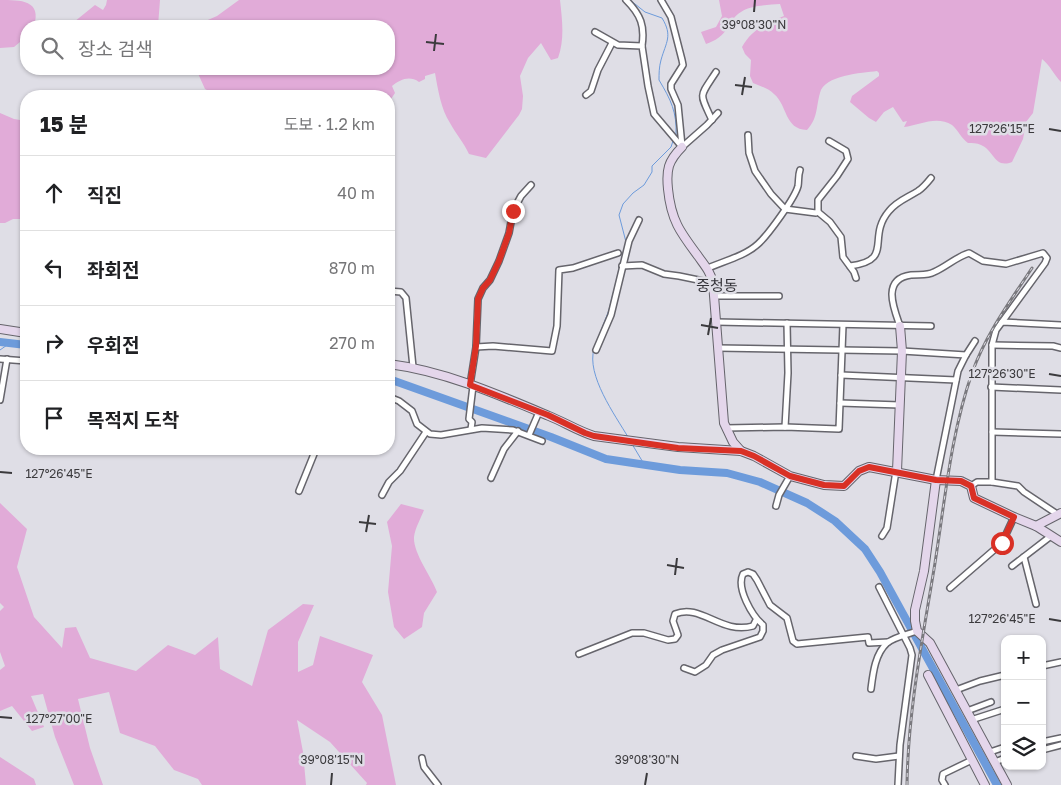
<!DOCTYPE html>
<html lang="ko">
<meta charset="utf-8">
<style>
body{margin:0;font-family:"Golos Text","Noto Sans KR",sans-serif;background:#f6f6f6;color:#202124}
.controls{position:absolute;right:15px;bottom:15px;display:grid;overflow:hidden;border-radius:10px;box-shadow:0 1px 4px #0004}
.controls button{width:45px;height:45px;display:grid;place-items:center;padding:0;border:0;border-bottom:1px solid #e0e0e0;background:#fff;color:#202124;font:25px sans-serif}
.stop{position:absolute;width:15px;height:15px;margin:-11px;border:4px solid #d93025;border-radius:50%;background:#fff}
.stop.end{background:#d93025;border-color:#fff;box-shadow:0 1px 5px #0008}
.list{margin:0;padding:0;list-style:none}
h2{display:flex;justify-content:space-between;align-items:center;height:65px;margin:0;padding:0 20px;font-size:21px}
h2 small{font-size:16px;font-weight:400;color:#757577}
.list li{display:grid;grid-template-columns:32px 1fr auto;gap:15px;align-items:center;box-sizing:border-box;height:75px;padding:0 20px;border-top:1px solid #e0e0e0}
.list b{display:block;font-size:19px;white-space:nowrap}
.list em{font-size:16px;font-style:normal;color:#757577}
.icon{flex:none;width:28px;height:28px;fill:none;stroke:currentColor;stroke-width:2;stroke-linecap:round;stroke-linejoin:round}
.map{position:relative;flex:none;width:1061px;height:785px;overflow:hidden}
.search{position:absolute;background:#fff;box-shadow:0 1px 4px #0004;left:20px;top:20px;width:375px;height:55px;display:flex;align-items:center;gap:12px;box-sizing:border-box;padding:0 18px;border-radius:20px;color:#757577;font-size:19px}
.panel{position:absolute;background:#fff;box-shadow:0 1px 4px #0004;left:20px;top:90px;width:375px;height:365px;border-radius:20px}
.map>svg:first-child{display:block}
.green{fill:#e1abd8}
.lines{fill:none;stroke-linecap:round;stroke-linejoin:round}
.stream{stroke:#6d9bdb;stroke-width:1}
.river{stroke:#6d9bdb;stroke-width:8}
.street-casing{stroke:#66656c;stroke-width:8}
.secondary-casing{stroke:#66656c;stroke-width:10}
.street{stroke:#fff;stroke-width:5}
.secondary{stroke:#e4d6eb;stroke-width:8}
.rail-casing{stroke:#7a797e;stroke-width:3}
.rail{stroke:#dfdee6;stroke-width:1;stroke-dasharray:4;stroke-linecap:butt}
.route{stroke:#d93025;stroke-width:6}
.ticks{fill:none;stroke:#3b3a3d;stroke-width:2}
.labels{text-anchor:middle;stroke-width:5;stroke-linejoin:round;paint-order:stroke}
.quarter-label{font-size:15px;fill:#343339;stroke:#dfdee6}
.ticks-label{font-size:12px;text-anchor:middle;fill:#3b3a3d;stroke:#dfdee6;stroke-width:5;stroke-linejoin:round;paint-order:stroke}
</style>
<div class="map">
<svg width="1061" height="785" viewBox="0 0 1061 785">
<rect width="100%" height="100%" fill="#dfdee6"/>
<g class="green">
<path d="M0 0C21 0 42 0 34 26H26V37L14 47 0 48Z"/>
<polygon points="107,0 160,0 158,26 87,26 74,22 95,5 103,10 106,5"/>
<path d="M239 0H560C562 19 565 39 558 58L551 60 541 43 528 58 520 76 523 96 522 109 519 115 486 158 469 154C464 143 456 134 450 123 441 109 438 90 435 73L425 76V79L419 82C409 75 400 80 392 86L395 93 389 102V96H213L211 92 205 89 196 69H389V26H194L217 16Z"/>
<path d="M719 0H1061V82C1054 75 1050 65 1042 59L1033 113 1026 122 1023 139 1012 162C994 169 994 150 981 145 977 143 972 143 968 143 961 138 958 130 952 125 937 115 919 125 904 127L907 121 903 122 893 107 884 112 876 122 869 118 850 102 852 96 879 76V73L877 71C862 73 824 75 820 93 816 107 818 118 807 130 784 129 788 106 774 94 768 88 760 86 753 83L750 76 751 60 745 54 742 47C751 30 767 22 784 16L780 4C769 5 751 5 741 12 734 16 732 21 728 27 723 36 715 41 706 44L701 32 716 27 722 16Z"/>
<polygon points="0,113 14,119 26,121 26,219 13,219 5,223 0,223"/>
<polygon points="0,503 27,529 17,567 34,617 62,648 65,628 76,627 90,658 136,671 168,645 195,655 218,637 220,669 252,686 268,630 303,604 314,605 298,642 298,672 313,665 320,636 373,655 362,682 382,715 396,785 366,785 367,783 330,742 297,720 303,752 306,785 202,785 198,779 174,770 155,746 120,733 109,692 78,699 90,748 103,785 74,785 55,737 43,694 31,696 44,727 32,731 12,706 0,711 0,670 5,666 0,652 0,611 4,607 0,603"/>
<path d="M401 504 424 510C421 518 415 528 414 537 413 553 431 576 437 592L424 613 422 627 404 639 394 627 388 592 392 546 387 522Z"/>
<polygon points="0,757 34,779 36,785 0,785"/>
</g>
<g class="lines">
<g class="stream">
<path d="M630 0 645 12 662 18C673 36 666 42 661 60 659 67 659 74 659 80 671 100 677 112 676 135"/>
<polyline points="595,346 609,310 626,242 619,215 623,204 633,193 644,185 652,172 652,166 671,147 673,141"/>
<path d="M594 349C586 375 615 415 628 437"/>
<polyline points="0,350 10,343"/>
<polyline points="632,444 644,464"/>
</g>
<g class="river">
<polyline points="0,342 26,345"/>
<polyline points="389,379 551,437 606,459 680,470 727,473 760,482 807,503 835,521 865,549 880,572 997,785"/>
</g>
<g class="street-casing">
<g id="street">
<path d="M626 0C641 15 645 26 642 46"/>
<polyline points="661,0 671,17 682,60 683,65 671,84 671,89 678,105 682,146"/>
<polyline points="595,32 618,45 642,46 648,86 654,114 682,147"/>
<polyline points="586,95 591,91 598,70 612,43"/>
<path d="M712 120C699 92 699 98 716 72"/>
<polyline points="748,135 749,153 755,171 771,194 785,209 816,213 818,212 818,200 837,176 848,159 846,151 829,141"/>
<polyline points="682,147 707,125 718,113"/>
<polyline points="818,212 830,222 841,237 843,257 854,272 856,278"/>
<polyline points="622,266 642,265 664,274 679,276 713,283"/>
<path d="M850 266C895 260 866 238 889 211 897 201 907 198 918 191 923 188 927 183 931 178"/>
<path d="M708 268C724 261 745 256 758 244 768 235 795 198 798 186 799 180 798 176 800 170"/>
<polyline points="389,291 401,292 406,298 413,367"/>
<polyline points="714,296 779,296"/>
<polyline points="716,322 931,326"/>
<path d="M900 326C894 309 881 279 911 275 919 274 927 276 934 272 946 267 956 257 969 253L983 261 1006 264 1043 253 1047 258 1045 263 1002 322"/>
<polyline points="992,345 1053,346 1061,348"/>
<polyline points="476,347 493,346 552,351 557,326 559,270 573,268 618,253"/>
<polyline points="718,348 902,351 966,355"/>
<polyline points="596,350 611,315 629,241 639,220"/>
<polyline points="0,359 26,361"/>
<polyline points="841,375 956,380"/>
<polyline points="470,385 476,347 478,299 483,288 490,280 499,261 509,233 513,211 521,196 531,185"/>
<polyline points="991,387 1061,390"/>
<polyline points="389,397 399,401 412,411 417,424 430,434 441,435 482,428 513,430 542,441"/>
<polyline points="0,400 7,359"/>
<polyline points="840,403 900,405"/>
<polyline points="785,427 788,373 787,323"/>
<polyline points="726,428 785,427 839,429 843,325"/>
<polyline points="471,429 472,422 469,419 473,386"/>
<polyline points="992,432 1061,434"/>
<polyline points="529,435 539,412"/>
<polyline points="491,478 504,449 518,431"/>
<polyline points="936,480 958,371 966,355 975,341"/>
<polyline points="992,482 1018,486 1024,492 1057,514"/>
<polyline points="971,486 977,482 992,482 992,345 996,330 1002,322 1061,325"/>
<polyline points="299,491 316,449"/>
<polyline points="382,495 389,482 400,471 426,432"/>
<polyline points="776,506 779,495 790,476"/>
<polyline points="882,536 887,528 896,471"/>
<polyline points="1024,557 1036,604"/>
<polyline points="1012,566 1051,536"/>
<polyline points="879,587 910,648 912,655 900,745 898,785"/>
<polyline points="950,588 1002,543 1014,517"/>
<path d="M579 654 632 633H644L668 640 675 639 678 635 673 621 675 614C701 603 721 635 753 626L756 620"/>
<polyline points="1042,666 1061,662"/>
<path d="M684 668 695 672 706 665 713 655 722 650 760 637 763 631V625C752 616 736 588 743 574L748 572 753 574 757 580 770 605 787 618 793 641 797 644 868 637 869 643 888 642"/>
<path d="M871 689C873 673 875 654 887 643 894 637 909 634 917 631"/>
<polyline points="956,690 980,681 1005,675"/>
<polyline points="967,711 991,702"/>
<polyline points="971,720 1005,709"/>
<polyline points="1042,742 1061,738"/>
<polyline points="1042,750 1061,745"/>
<polyline points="990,752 1005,747"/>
<polyline points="856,756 876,759 899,756"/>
<polyline points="422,758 424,767 438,785"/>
<polyline points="995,762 1005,758"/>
<polyline points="945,785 942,780 943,774 972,760"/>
</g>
</g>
<g class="secondary-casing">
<g id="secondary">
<path d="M682 147C668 161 666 170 668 189 671 220 680 232 698 256 705 266 710 271 713 283L724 423 733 442 741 451"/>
<polyline points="0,329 26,333"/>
<path d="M389 364C444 371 497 394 549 416 564 422 578 431 594 436L678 447 741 451 754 456 790 476 824 485 844 486 859 471 869 467 936 480 961 481 971 486 974 498 1014 517 1036 526 1061 542"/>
<polyline points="897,471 902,351 900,326"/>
<polyline points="936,480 924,571 915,610 915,621 917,631 930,643 1007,785"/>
<polyline points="1036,526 1061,513"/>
<polyline points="928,675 985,785"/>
</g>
</g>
<use href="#street" class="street"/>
<use href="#secondary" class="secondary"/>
<g class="rail-casing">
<path id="rail" d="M907 785C908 710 923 637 935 563 945 500 951 433 972 373 986 334 1009 303 1032 268"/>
</g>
<use href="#rail" class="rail"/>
</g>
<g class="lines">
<polyline class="route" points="513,211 509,233 499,261 490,280 483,288 478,299 476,346 470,385 548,415 585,433 594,436 678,448 741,451 754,456 790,476 824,485 844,486 859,471 869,467 936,480 961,481 971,486 974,498 1014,517 1002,543"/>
</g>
<path class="ticks" d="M754 12 755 0M426 42 444 44M434 51 436 34M735 85 752 87M742 95 745 77M1049 129 1061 131M701 325 718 328M708 335 711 318M1049 374 1061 376M0 472 12 473M359 522 376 524M366 532 369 515M667 565 684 568M675 575 677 558M1049 619 1061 621M0 717 12 718M331 785 332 773M645 785 647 773"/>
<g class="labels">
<g class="quarter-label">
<text x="717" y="291">중청동</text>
</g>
</g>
<g class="ticks-label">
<text x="754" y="29">39°08'30"N</text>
<text x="1002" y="133">127°26'15"E</text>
<text x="1002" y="378">127°26'30"E</text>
<text x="59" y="478">127°26'45"E</text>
<text x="1002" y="623">127°26'45"E</text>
<text x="59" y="723">127°27'00"E</text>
<text x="332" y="764">39°08'15"N</text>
<text x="647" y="764">39°08'30"N</text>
</g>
</svg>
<div class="controls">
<button>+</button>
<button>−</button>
<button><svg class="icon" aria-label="layers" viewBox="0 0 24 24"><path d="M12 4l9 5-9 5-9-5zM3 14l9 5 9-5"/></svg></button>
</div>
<div class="stop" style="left:1002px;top:543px"></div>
<div class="stop end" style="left:513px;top:211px"></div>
<div class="search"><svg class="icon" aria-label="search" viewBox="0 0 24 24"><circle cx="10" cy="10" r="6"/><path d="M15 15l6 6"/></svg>장소 검색</div>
<section class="panel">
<h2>15 분<small>도보 · 1.2 km</small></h2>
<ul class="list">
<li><svg class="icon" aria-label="ahead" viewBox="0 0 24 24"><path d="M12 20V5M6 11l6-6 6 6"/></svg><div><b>직진</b></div><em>40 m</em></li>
<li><svg class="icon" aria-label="left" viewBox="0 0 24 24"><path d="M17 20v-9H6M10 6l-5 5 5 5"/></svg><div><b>좌회전</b></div><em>870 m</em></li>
<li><svg class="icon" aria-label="right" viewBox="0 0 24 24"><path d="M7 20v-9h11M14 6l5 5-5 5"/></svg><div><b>우회전</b></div><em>270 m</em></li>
<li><svg class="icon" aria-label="arrive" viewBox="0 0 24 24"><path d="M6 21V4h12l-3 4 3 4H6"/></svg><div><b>목적지 도착</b></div></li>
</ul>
</section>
</div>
